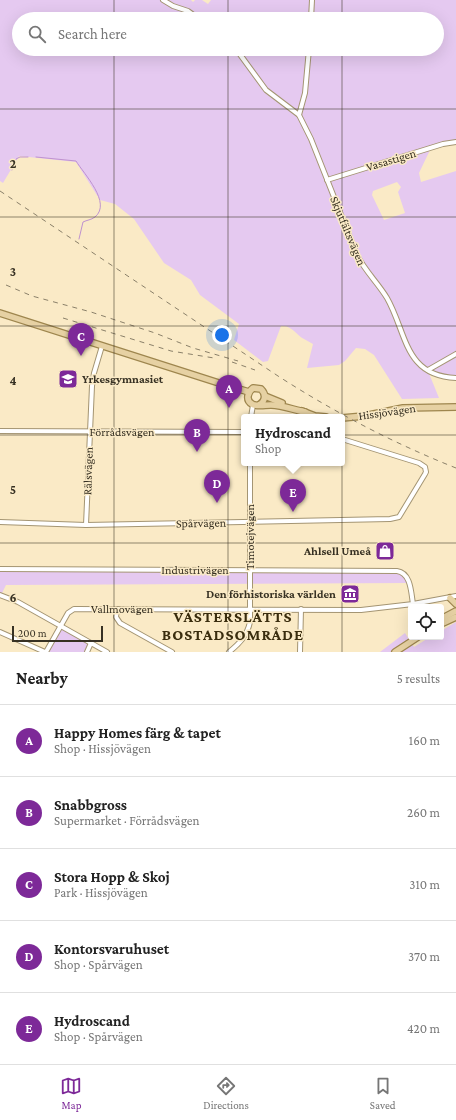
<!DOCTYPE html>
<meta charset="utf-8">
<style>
body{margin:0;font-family:"Crimson Pro",serif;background:#f2f2f2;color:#222}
.controls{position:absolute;right:12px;bottom:12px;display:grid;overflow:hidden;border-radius:4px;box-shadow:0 4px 16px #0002}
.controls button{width:36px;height:36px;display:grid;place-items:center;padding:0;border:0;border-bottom:1px solid #e0e0e0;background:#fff;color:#222;font:20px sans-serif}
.scale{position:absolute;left:12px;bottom:10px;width:91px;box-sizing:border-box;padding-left:4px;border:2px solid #373123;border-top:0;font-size:11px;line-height:14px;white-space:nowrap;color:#373123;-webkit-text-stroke:3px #faeac6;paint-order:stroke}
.you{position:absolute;left:222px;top:335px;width:14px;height:14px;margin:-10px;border:3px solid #fff;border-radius:50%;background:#1a73e8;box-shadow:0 0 0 6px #1a73e833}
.badge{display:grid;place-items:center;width:26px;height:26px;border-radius:50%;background:#7d2998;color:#fff;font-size:13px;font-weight:700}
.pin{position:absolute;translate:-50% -33px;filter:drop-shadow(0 1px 2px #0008)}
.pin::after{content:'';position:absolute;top:21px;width:14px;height:12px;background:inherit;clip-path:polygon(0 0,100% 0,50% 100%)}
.popup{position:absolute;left:241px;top:414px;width:104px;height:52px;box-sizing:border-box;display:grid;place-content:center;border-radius:4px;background:#fff;filter:drop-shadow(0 1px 3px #0005);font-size:13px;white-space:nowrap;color:#767676}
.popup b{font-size:15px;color:#222}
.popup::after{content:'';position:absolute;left:50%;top:100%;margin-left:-8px;border:8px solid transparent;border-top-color:#fff}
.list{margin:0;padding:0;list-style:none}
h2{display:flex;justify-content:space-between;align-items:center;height:52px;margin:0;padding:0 16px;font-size:17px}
h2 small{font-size:13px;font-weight:400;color:#767676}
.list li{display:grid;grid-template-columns:26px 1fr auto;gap:12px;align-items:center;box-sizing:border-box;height:72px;padding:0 16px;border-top:1px solid #e0e0e0}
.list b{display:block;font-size:15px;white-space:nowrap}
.list p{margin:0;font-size:13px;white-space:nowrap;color:#767676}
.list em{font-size:13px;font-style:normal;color:#767676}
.icon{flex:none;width:22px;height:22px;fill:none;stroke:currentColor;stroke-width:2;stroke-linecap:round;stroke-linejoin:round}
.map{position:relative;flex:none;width:456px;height:652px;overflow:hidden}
.search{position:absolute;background:#fff;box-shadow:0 4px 16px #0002;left:12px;right:12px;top:12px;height:44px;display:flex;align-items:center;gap:10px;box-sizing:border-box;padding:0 14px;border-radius:22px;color:#767676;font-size:15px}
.sheet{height:412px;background:#fff}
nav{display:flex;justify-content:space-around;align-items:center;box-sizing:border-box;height:56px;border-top:1px solid #e0e0e0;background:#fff;font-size:11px;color:#767676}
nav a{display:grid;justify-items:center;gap:2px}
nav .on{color:#7d2998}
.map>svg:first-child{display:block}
.green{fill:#e5c9f0;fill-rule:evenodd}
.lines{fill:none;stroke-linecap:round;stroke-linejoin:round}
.stream{stroke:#bf92cf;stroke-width:1}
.minor-casing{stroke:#a49573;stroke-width:6}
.major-casing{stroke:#9e864e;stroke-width:8}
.minor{stroke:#fff;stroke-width:4}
.major{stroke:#e6d1a3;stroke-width:5.5}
.rail{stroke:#8a8069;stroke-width:1;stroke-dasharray:5 5;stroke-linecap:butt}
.grid{fill:none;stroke:#373123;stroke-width:1;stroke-opacity:0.55}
.labels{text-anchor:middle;stroke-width:3;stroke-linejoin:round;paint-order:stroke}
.street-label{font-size:12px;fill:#373123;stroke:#faeac6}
.poi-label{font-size:12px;font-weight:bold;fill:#373123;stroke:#faeac6;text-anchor:end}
.district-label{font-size:16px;font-weight:bold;letter-spacing:1px;fill:#3a2d0e;stroke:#faeac6}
.grid-label{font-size:13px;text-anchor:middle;font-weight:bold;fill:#373123;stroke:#faeac6;stroke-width:3;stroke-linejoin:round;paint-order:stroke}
</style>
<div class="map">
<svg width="456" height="652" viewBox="0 0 456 652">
<rect width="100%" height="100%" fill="#faeac6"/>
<g class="green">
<path d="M0 0H191L193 2 195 0H202L208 4 211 0H456V142L431 148 419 173 421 182 456 171V378L428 371 439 398 402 399 374 355 365 349 356 348 345 361 339 365 307 368 313 344C310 342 307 341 304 339 295 334 292 325 281 326L268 361 263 362 234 340 239 324 200 295 191 280 164 263 134 219 115 204 100 200 76 162 19 156 3 183 0 181ZM19 19H437V49H19ZM397 182 401 187 398 192 405 213 384 220 372 195 373 191Z"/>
<polygon points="0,569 401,571 409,583 6,585 1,595 0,595"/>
<polygon points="456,622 456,652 380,652 405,633 414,647 430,637 441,637 441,631"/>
<polygon points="61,629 87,641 88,647 85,652 47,652"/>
</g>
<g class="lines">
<g class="stream">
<path d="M36 157 76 161C84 174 112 203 95 217 91 220 87 220 83 222L79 239"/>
<polyline points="12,170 16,159 20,157 28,157"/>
</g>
<g class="minor-casing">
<g id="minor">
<polyline points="163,0 173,6 188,11 199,19"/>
<polyline points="311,19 312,0"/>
<polyline points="236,49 266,90 299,115"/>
<path d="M309 49 305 93 299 115 311 139 357 255C365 271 378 283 387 298 407 333 404 376 456 378"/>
<polyline points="327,180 443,144 456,142"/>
<polyline points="428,370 456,354"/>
<polyline points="251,417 253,405"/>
<polyline points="0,431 244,432"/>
<polyline points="0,522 86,525 390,519 399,517 425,474 426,472 425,467 419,463 342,439"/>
<polyline points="86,525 92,386 94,373 102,346"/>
<path d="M0 569 397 571C411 573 411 592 413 604"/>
<polyline points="0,595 18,602 107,652"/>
<polyline points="117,609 116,617 120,623 172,652"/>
<polyline points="0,632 45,652"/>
<polyline points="46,652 68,613 74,609 361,610 413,604 456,596"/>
<polyline points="87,652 91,643"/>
<path d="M229 652C239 644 247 636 250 622V463"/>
<polyline points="300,652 301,609"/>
</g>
</g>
<g class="major-casing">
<g id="major">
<polyline points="0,313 222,384 249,392"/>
<polyline points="265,396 282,403"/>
<path d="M259 405C266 401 266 394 261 389L253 388C248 392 245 400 252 404 256 407 265 405 271 405 282 405 294 410 305 412"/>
<polyline points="302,411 315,416 326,417"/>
<polyline points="342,418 364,416 403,408 456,407"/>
<polyline points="450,598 456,604"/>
<polyline points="441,619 456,611"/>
<polyline points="441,624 456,617"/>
<polyline points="395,652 418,637"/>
</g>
</g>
<use href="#minor" class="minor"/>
<use href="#major" class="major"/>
<g class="rail">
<path d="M0 191 278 376C334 412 393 443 456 468"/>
<polyline points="6,285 32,296 91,312 155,333 193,348 238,361"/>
<polyline points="63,318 171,351 214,358"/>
<polyline points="232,362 255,370"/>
</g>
</g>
<path class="grid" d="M114 0V19M228 0V19M342 0V19M114 49V652M228 49V652M342 49V652M0 109H456M0 217H456M0 326H456M0 435H456M0 543H456"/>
<defs>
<g id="school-square" transform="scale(1)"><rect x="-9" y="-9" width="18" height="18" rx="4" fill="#7d2998" stroke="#faeac6"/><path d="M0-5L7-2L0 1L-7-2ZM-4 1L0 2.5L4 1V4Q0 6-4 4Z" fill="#fff"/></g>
<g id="shop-square" transform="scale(1)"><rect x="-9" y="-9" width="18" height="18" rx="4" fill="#7d2998" stroke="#faeac6"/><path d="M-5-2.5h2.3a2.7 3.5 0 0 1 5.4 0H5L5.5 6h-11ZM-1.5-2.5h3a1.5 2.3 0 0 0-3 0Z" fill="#fff"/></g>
<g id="museum-square" transform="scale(1)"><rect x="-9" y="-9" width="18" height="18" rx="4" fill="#7d2998" stroke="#faeac6"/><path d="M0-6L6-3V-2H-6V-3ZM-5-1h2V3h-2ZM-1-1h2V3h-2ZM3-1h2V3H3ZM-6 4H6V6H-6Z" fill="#fff"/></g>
</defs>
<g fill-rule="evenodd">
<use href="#school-square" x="68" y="379"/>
<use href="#shop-square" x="385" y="551"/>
<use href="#museum-square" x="350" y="594"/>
</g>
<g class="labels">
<g class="street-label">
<text transform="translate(391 160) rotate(-17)" y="4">Vasastigen</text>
<text transform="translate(348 231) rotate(67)" y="4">Skjutfältsvägen</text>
<text transform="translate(387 412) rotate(-8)" y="4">Hissjövägen</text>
<text x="122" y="436">Förrådsvägen</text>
<text transform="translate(88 471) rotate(-88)" y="4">Rälsvägen</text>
<text transform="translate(201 523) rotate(-1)" y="4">Spårvägen</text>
<text transform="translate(250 537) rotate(-90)" y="4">Timotejvägen</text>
<text x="195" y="574">Industrivägen</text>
<text x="122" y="613">Vallmovägen</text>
</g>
<g class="poi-label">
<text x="82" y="383" text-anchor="start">Yrkesgymnasiet</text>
<text x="371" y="555">Ahlsell Umeå</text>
<text x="336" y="598">Den förhistoriska världen</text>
</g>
<g class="district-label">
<text x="233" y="622">VÄSTERSLÄTTS<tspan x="233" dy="18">BOSTADSOMRÅDE</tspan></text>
</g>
</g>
<g class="grid-label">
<text x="13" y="168">2</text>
<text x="13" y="276">3</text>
<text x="13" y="385">4</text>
<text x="13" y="494">5</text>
<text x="13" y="602">6</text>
</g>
</svg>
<div class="controls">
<button><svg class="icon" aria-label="locate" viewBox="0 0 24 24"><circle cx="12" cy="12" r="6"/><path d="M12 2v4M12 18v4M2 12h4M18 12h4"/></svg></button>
</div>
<div class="scale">200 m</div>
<div class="you"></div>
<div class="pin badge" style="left:229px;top:408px">A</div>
<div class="pin badge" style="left:197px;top:452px">B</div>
<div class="pin badge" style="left:81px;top:356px">C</div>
<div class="pin badge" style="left:217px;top:503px">D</div>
<div class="pin badge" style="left:293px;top:512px">E</div>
<div class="popup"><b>Hydroscand</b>Shop</div>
<div class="search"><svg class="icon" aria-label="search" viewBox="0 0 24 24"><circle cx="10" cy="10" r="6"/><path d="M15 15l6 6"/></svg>Search here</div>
</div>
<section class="sheet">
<h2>Nearby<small>5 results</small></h2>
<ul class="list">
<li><span class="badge">A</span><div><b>Happy Homes färg &amp; tapet</b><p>Shop · Hissjövägen</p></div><em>160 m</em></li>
<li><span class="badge">B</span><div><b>Snabbgross</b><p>Supermarket · Förrådsvägen</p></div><em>260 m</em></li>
<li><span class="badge">C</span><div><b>Stora Hopp &amp; Skoj</b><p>Park · Hissjövägen</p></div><em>310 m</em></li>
<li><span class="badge">D</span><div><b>Kontorsvaruhuset</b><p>Shop · Spårvägen</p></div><em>370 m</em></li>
<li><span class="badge">E</span><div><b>Hydroscand</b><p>Shop · Spårvägen</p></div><em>420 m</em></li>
</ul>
</section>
<nav>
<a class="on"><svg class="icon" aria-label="map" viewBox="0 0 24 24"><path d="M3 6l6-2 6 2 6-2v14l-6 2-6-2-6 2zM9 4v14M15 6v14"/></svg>Map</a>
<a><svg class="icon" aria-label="directions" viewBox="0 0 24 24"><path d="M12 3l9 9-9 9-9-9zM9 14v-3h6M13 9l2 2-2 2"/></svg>Directions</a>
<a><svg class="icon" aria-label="saved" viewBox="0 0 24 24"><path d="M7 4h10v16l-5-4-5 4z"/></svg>Saved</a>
</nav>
